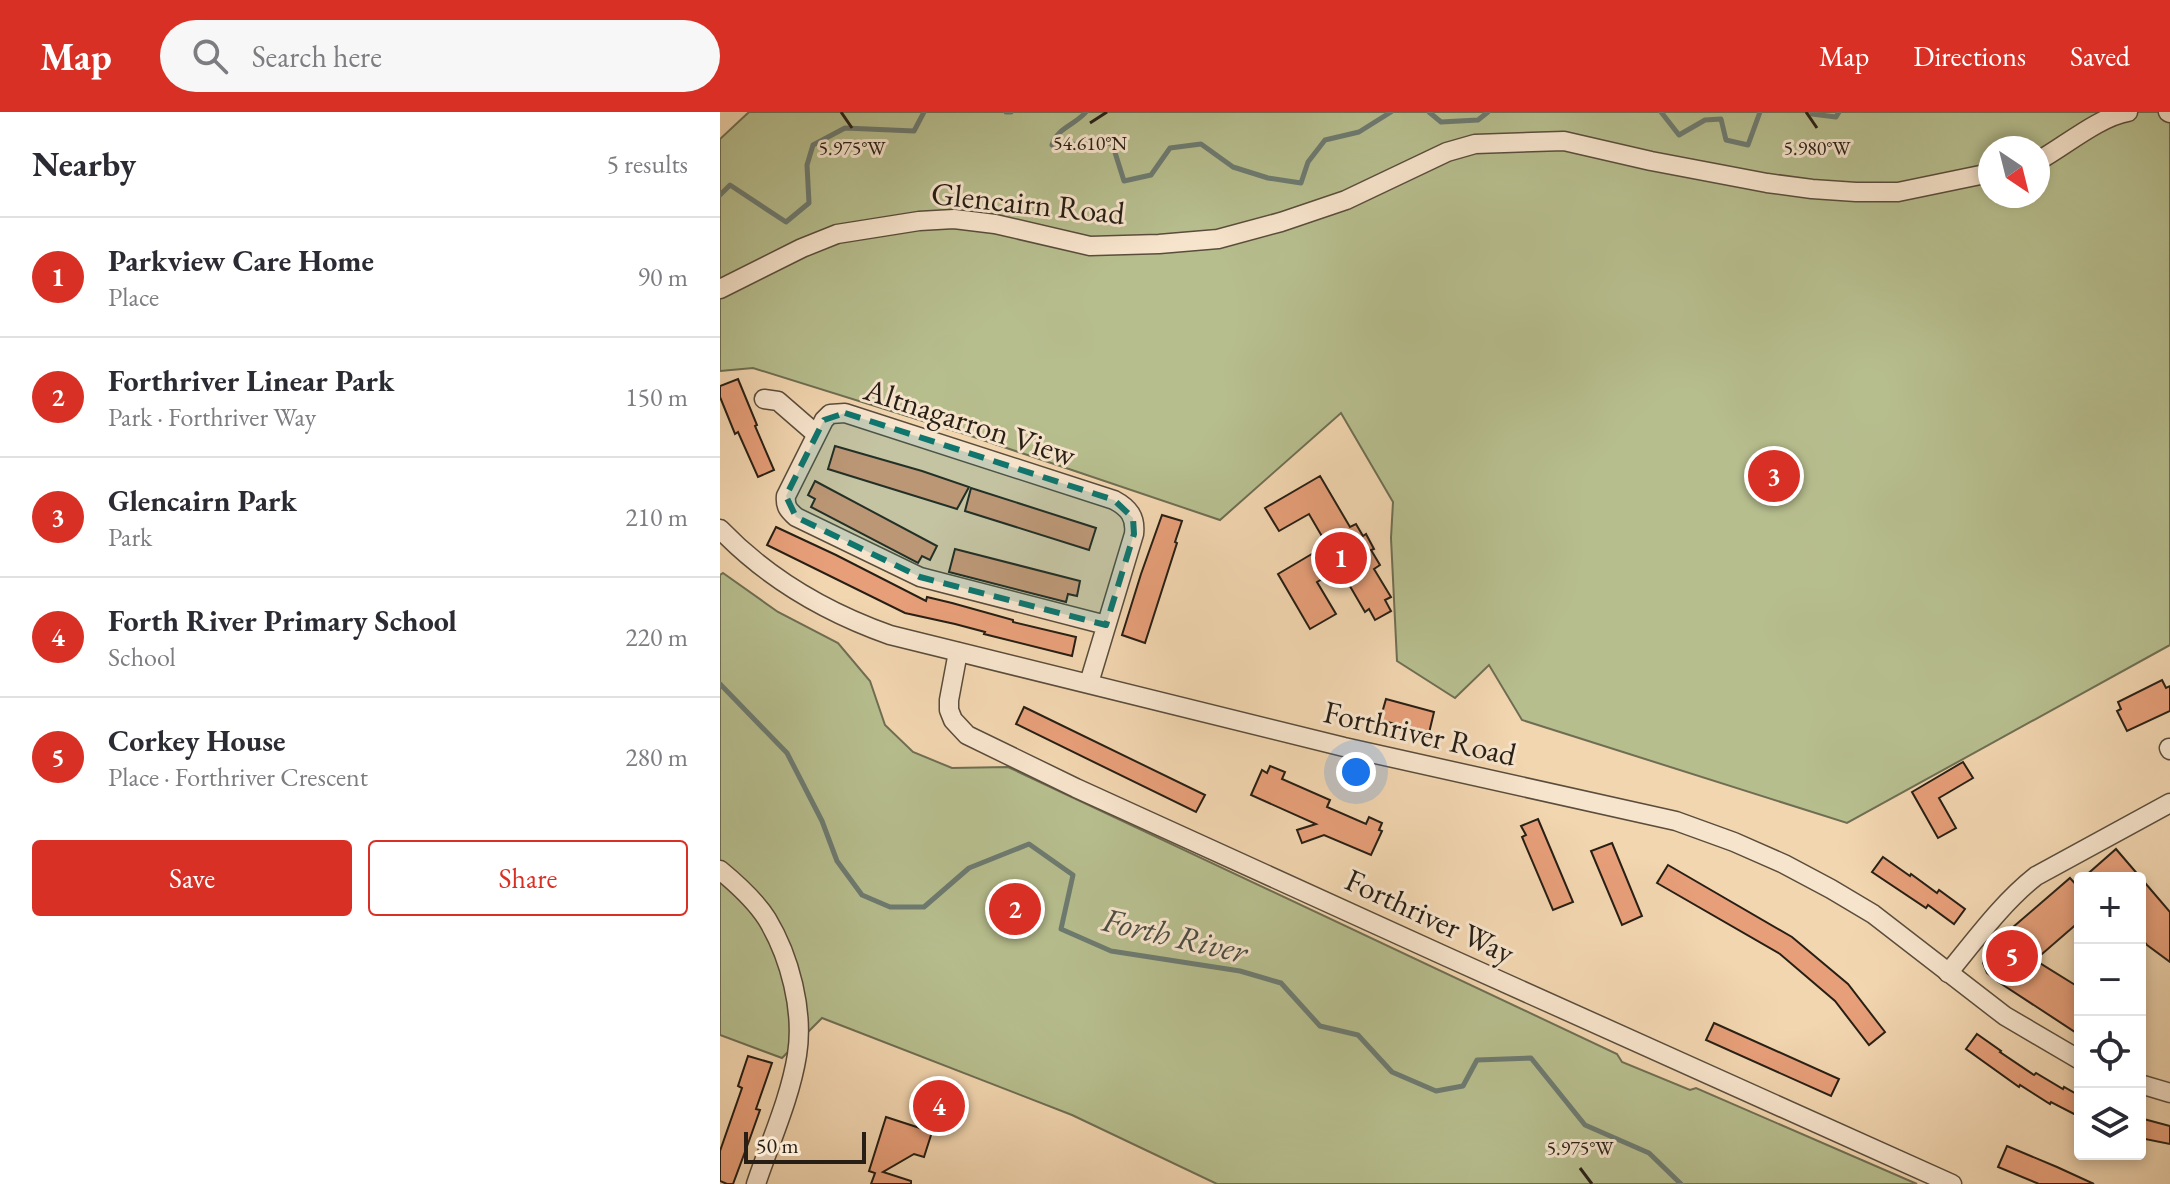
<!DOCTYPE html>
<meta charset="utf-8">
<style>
body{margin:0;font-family:"EB Garamond",serif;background:#f7f7f7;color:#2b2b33}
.controls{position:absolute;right:24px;bottom:24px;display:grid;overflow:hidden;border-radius:8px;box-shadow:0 4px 12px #0003}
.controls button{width:72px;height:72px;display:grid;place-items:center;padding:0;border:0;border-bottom:2px solid #e1e1e2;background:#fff;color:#2b2b33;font:40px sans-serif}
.compass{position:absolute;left:1258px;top:24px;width:72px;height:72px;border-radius:50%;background:#fff;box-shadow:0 4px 12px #0003;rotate:145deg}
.scale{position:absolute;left:24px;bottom:20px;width:122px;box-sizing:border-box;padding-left:8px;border:4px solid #271f15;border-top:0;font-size:22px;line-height:28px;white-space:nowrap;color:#271f15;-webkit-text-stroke:6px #f7e4cc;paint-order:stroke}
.you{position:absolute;left:636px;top:660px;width:28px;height:28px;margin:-20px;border:6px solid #fff;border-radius:50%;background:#1a73e8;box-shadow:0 0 0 12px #1a73e833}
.badge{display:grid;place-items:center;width:52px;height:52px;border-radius:50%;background:#d93025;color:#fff;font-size:26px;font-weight:700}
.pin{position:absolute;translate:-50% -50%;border:4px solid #fff;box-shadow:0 2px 8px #0006}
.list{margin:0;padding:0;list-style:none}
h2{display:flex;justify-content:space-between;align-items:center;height:104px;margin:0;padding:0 32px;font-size:34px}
h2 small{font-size:26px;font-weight:400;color:#7c7c81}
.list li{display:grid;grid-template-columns:52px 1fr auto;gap:24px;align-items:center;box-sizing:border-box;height:120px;padding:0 32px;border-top:2px solid #e1e1e2}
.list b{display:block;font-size:30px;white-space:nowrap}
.list p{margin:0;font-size:26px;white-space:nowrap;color:#7c7c81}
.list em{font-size:26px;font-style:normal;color:#7c7c81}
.actions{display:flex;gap:16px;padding:24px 32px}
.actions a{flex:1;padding:18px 0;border:2px solid #d93025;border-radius:8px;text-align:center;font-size:28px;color:#d93025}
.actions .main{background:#d93025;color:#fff}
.icon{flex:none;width:44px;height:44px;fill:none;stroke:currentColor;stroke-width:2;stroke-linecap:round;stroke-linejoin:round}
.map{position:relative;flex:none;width:1450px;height:1072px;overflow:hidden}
header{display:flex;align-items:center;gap:48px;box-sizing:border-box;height:112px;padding:0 40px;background:#d93025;color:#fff}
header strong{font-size:38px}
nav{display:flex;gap:44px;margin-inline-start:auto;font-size:28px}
.search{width:560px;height:72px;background:#f7f7f7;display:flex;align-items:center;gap:20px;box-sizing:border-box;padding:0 28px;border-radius:44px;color:#7c7c81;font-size:30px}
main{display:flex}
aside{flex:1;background:#fff}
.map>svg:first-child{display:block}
.green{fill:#b7be8e;stroke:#6f6e52;stroke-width:2;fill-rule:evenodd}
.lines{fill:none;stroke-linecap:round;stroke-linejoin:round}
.stream{stroke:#6d7b71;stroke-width:5}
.building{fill:#e79f79;stroke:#271f15;stroke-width:2}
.minor-casing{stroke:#5a4d3c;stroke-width:21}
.minor{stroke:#f7e4cc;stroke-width:18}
.marked{fill:#0f766e;fill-opacity:0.2;stroke:#0f766e;stroke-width:6;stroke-dasharray:16 10;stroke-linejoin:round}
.ticks{fill:none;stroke:#271f15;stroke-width:3}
.labels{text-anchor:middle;stroke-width:6;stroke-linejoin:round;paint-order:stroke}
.street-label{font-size:32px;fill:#271f15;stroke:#f7e4cc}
.water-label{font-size:34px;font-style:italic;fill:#4a4d43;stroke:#f7e4cc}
.ticks-label{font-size:20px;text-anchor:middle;fill:#271f15;stroke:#f7e4cc;stroke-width:6;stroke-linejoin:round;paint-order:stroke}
</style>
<header>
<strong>Map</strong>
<div class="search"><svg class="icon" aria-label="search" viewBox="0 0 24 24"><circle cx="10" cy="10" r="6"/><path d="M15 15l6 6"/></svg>Search here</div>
<nav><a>Map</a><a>Directions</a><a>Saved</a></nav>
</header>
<main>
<aside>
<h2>Nearby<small>5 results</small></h2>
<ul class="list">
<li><span class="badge">1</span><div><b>Parkview Care Home</b><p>Place</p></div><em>90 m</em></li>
<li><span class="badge">2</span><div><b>Forthriver Linear Park</b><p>Park · Forthriver Way</p></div><em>150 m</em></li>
<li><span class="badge">3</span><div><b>Glencairn Park</b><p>Park</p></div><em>210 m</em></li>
<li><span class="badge">4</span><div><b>Forth River Primary School</b><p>School</p></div><em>220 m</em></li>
<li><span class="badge">5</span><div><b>Corkey House</b><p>Place · Forthriver Crescent</p></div><em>280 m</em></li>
</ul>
<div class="actions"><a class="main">Save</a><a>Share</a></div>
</aside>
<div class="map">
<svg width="1450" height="1072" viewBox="0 0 1450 1072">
<rect width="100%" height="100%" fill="#f2d6b0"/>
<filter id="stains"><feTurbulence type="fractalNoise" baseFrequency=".0025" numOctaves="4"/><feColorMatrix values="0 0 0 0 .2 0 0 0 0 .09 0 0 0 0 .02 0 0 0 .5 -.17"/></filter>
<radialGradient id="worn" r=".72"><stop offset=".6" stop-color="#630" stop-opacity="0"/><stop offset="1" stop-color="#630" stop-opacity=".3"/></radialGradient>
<g class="green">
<path d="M29 0H1450V533L1127 711 802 608 769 553 735 586 677 549 671 426 673 390 621 301 500 408 254 325 33 256 0 259V27ZM1270 36H1318V84H1270Z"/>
<polygon points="3,461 58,500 118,531 150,569 165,613 193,640 232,656 288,655 897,942 902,950 970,978 976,976 1197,1072 497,1072 352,1003 102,906 62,946 0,923 0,463"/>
</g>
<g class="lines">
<g class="stream">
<polyline points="286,0 291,0"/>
<path d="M366 0C355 13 337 16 332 33L392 31 404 69 431 63 450 36 481 32 513 55 548 66 581 71 588 50 605 28 639 20 671 0"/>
<polyline points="709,0 721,10 758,8 768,0"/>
<polyline points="941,0 959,23 985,8 1001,7 1006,28 1028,33 1040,0"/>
<polyline points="1092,0 1092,2 1116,5 1119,0"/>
<polyline points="0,83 10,73 66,110 89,91 87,53 93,33 125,16 194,19 204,0"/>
<polyline points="0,572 67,641 102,709 117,749 142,783 170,795 204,795 249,756 309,732 353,763 341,817 391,839 520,859 561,871 600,914 638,923 672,960 716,979 743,974 757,948 811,946 865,1013 929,1041 961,1072"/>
</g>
</g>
<g class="building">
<polygon points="18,267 37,313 35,314 54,358 38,365 18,320 15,322 0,285 0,274"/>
<polygon points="115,334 202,359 249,375 237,397 108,357"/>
<polygon points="600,364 630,415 636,412 643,424 646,422 654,437 651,438 660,453 654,457 671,485 665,488 671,499 655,508 649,497 645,500 620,457 597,470 616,502 590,517 558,462 607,433 589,402 559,419 545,396"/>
<polygon points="95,369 217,434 210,448 202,444 198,451 91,395 95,387 88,383"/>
<polygon points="251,376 376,416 369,438 245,399"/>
<polygon points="442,403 462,409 455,430 457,431 425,531 402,523 421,462"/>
<polygon points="56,415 116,443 206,489 207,485 232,491 293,508 293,510 356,525 352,544 264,522 265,520 235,512 185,501 47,433"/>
<polygon points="235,437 360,469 357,484 348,482 346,490 229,460"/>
<polygon points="1442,568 1446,576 1450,574 1450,599 1407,619 1397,599 1401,597 1398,590"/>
<polygon points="666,587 714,600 709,621 660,608"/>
<polygon points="304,595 485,683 476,700 296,612"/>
<polygon points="1243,650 1253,666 1219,686 1236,716 1218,726 1192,680"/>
<polygon points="550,654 565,660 562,667 610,688 607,695 646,712 649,705 662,711 659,718 662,719 651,743 604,723 582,731 577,718 596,712 531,683 542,658 547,661"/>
<polygon points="818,707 853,790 833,798 802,725 806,723 801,714"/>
<polygon points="892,731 922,804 902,813 871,739"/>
<polygon points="1396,737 1450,800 1450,850 1427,833 1420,825 1420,766 1363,766"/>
<polygon points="1163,745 1190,764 1191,762 1217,781 1219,778 1245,797 1234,812 1208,793 1206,796 1152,760"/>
<polygon points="948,753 1072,825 1128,872 1165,920 1149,933 1115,889 1060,842 937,771"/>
<polygon points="1350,766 1360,777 1360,809 1315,848 1360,876 1360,912 1355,920 1277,869 1267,861 1263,851 1266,840 1285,822"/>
<polygon points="994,911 1119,967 1111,984 986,928"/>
<polygon points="1257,922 1281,939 1280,940 1314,963 1316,961 1343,977 1344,975 1360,984 1360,1005 1331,990 1330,992 1300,973 1299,975 1246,937"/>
<polygon points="28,944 52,951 36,997 40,998 29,1029 13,1072 7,1072 0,1069 0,1039 22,976 18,974"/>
<polygon points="166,1005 212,1020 204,1045 194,1042 163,1060 191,1069 191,1072 151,1072 155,1061 149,1059"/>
<polygon points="1420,1006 1450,1014 1450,1032 1420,1026"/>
<polygon points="1287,1034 1337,1055 1374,1072 1319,1072 1278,1055"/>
</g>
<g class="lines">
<g class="minor-casing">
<g id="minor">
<polyline points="1448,0 1450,1"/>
<path d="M1318 49C1345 34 1379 5 1408 0"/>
<polyline points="0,177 82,136 117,122 199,109 234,107 275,112 370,134 439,132 498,127 561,110 626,88 727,40 755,32 844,29 931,49 1047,71 1092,77 1136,80 1178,80 1270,61"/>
<polyline points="44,287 58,289 96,322"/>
<path d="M0 417C48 467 105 500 170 523L624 635 956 709 1014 730 1064 752 1111 777 1153 802 1285 904 1360 948"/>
<polyline points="238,540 229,588 229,598 233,608 247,623 356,676 725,844 1232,1072"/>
<path d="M369 571 414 422C416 405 409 396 394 388L125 301 110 302 104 308 66 384C65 394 68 398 76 405L200 465 386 513"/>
<polyline points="1449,636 1450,638"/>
<path d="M0 758C17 772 35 788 47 807 70 845 84 899 77 943 70 987 50 1030 36 1072"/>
<path d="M1228 861C1256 827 1282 791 1316 764L1450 691"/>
<polyline points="1420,972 1450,981"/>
</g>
</g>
<use href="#minor" class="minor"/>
</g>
<path class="marked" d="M125 301 394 388 413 406 414 422 386 513 200 465 76 405 66 384 104 308Z"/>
<path class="ticks" d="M121 0 132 16M1086 0 1097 16M370 11 387 0M860 1056 872 1072"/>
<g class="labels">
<g class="street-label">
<text transform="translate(308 91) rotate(6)" y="11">Glencairn Road</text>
<text transform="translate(250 310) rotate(18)" y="11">Altnagarron View</text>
<text transform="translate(700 621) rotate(13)" y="11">Forthriver Road</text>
<text transform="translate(710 804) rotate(25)" y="11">Forthriver Way</text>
</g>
<g class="water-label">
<text transform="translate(455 823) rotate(13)" y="12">Forth River</text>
</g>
</g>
<g class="ticks-label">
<text x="370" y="38">54.610°N</text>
<text x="132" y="43">5.975°W</text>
<text x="1097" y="43">5.980°W</text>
<text x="860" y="1043">5.975°W</text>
</g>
<rect width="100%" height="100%" filter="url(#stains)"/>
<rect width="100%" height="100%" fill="url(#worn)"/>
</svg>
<div class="controls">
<button>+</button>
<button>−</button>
<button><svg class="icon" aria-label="locate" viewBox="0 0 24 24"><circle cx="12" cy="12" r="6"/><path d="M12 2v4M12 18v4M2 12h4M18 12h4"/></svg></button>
<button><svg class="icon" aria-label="layers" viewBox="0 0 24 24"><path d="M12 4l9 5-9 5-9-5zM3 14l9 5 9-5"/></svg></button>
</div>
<svg class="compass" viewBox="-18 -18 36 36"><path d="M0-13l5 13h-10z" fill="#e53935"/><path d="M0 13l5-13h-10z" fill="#7c7c81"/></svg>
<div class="scale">50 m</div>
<div class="you"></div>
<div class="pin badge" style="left:621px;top:446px">1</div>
<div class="pin badge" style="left:295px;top:797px">2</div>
<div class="pin badge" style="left:1054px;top:364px">3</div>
<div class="pin badge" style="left:219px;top:994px">4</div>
<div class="pin badge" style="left:1292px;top:844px">5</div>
</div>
</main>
